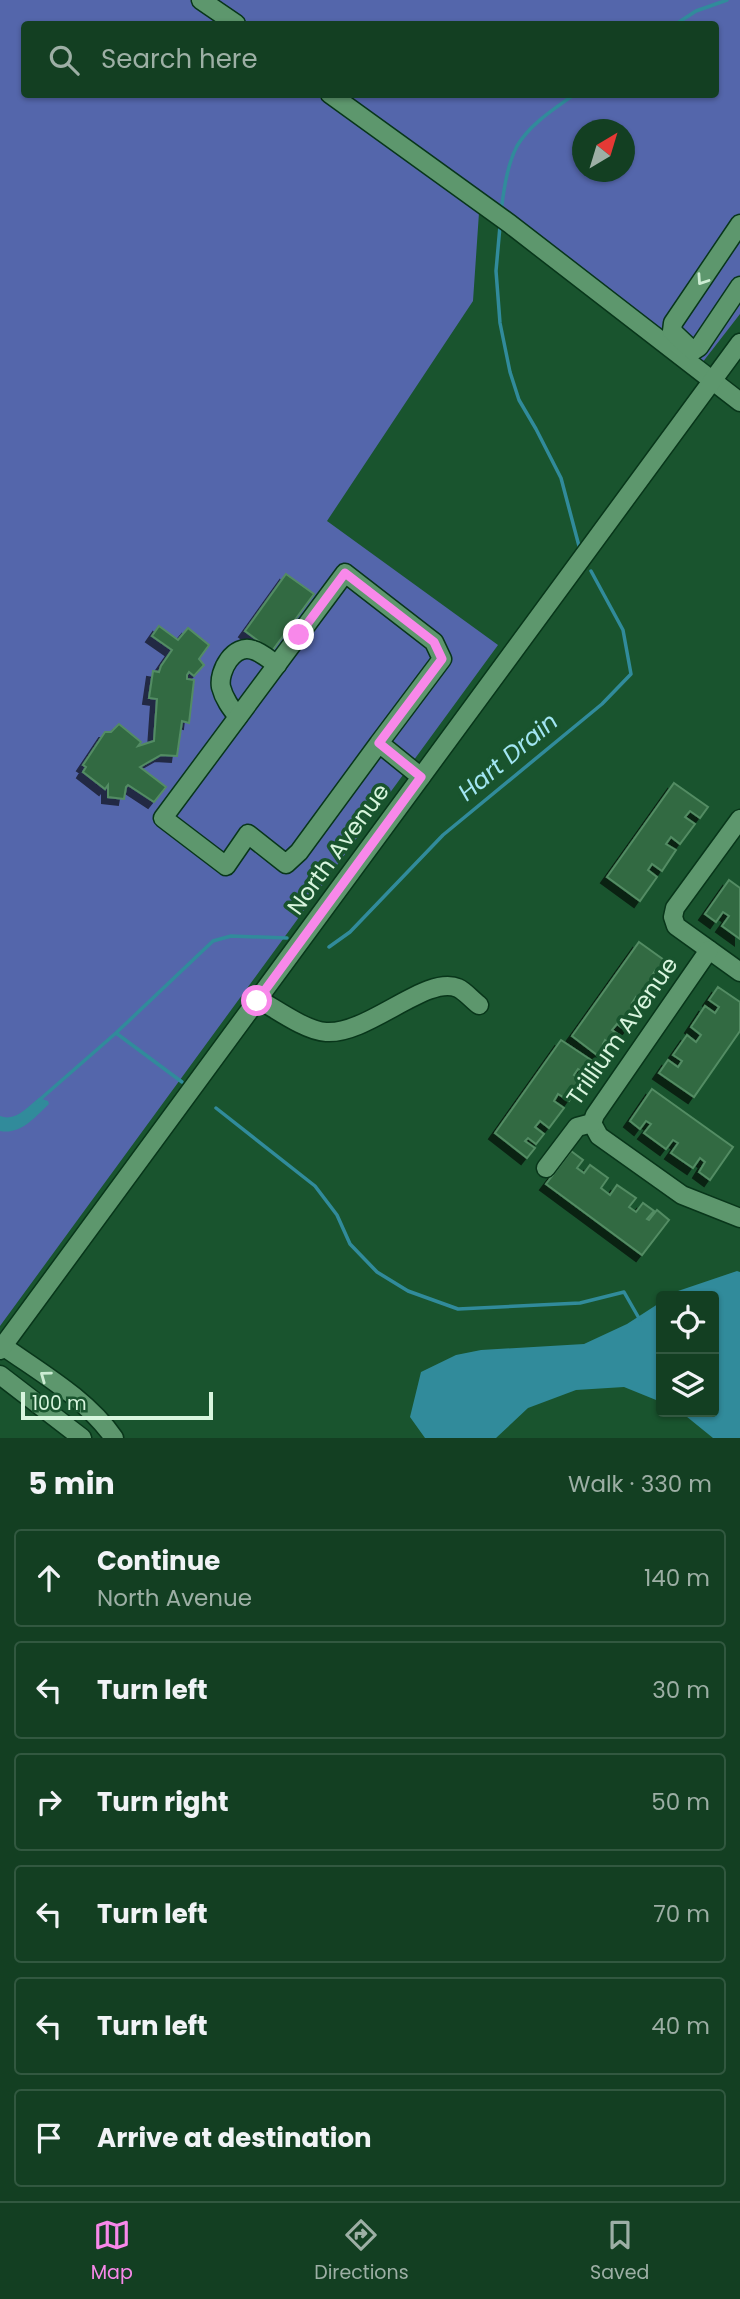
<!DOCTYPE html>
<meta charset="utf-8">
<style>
body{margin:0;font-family:Poppins,sans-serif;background:#204a2f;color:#f1f3f6}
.controls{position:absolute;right:21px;bottom:21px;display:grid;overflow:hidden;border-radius:7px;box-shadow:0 2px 5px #0004}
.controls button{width:63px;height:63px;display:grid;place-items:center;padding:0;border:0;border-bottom:2px solid #325840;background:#133f22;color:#f1f3f6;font:35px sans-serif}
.compass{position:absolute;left:572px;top:119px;width:63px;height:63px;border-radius:50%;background:#133f22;box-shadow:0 2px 5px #0004;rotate:38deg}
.scale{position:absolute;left:21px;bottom:18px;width:192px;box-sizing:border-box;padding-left:7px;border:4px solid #d8f5de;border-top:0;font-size:19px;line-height:24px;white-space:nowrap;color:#d8f5de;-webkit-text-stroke:5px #19542e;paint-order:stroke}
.stop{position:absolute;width:21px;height:21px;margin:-16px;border:5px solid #f888ea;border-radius:50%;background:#fff}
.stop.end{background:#f888ea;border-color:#fff;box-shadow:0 2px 7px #0008}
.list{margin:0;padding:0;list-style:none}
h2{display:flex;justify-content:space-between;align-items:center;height:91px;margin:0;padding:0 28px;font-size:30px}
h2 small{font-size:23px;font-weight:400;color:#9dafa5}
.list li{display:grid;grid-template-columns:46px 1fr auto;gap:21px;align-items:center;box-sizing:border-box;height:98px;margin:0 14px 14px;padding:0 14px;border:2px solid #325840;border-radius:7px}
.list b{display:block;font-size:26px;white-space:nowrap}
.list p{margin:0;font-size:23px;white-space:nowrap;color:#9dafa5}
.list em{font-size:23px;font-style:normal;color:#9dafa5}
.icon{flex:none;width:38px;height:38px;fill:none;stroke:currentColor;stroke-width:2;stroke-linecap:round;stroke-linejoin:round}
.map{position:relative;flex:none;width:740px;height:1438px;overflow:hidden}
.search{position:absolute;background:#133f22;box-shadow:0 2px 5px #0004;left:21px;right:21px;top:21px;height:77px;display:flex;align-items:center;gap:18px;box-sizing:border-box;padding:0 24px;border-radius:7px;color:#9dafa5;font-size:26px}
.sheet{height:763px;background:#133f22}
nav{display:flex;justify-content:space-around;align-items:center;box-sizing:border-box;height:98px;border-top:2px solid #325840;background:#133f22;font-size:19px;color:#9dafa5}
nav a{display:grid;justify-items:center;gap:4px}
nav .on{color:#f888ea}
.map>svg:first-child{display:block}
.green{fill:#5466ab;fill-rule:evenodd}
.water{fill:#318b9b}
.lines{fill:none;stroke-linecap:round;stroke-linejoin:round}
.stream{stroke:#318b9b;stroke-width:3.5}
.building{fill:#326a43;stroke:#538c63;stroke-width:2;filter:url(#shadow)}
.minor-casing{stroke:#08361a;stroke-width:21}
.minor{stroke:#5d976d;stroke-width:18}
.oneway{stroke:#ccecd3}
.route{stroke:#f888ea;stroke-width:9}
.labels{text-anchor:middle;stroke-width:7;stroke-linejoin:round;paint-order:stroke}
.street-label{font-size:23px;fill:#d8f5de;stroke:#19542e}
.water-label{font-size:24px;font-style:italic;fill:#a2e5f2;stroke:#19542e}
</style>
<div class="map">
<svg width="740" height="1438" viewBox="0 0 740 1438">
<defs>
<filter id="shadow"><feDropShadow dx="-6" dy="6" stdDeviation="0" flood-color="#0009"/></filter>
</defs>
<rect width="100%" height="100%" fill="#19542e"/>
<path class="green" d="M0 0H740V314L702 363 480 198 473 301 327 521 498 645 0 1326ZM24 24H716V94H24ZM582 130H624V172H582Z"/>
<g class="water">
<path d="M39 1098 48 1101 49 1104C35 1117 21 1135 0 1131V1116C16 1122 27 1107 39 1098Z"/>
<polygon points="737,1271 740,1272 740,1438 713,1438 681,1412 714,1412 714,1296 670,1296 678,1291"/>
<polygon points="661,1302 661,1402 624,1387 576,1390 528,1408 496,1438 425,1438 410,1417 421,1372 456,1355 481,1350 584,1344 627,1324"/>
</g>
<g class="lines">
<g class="stream">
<polyline points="676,24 696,11 727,0"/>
<path d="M501 211C504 190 507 165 517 146 530 124 554 109 575 94"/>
<polyline points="500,226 496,271 500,323 510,372 519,400 536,429 561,478 579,546"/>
<polyline points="329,947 350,932 443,835 602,704 631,674 623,630 591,571"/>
<polyline points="116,1033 182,1082"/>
<polyline points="37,1102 116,1033 213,941 231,936 287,938"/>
<polyline points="216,1108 315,1186 337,1215 350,1244 377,1272 408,1291 458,1309 580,1303 624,1292 640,1320"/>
</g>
</g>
<g class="building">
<polygon points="286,574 314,594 272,651 245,631"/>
<polygon points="159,626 178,640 188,628 209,645 199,659 204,665 194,676 189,672 187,675 187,679 194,680 189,723 182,721 177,756 161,755 140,767 166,787 154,802 128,785 126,787 124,799 108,797 108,785 105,789 83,772 86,767 83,765 105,732 111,732 119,724 141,742 138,746 154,741 157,699 149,698 153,671 159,672 161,666 172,650 152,636"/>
<polygon points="674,783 708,807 700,818 690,811 685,817 695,824 680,844 671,837 666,844 676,850 662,871 652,864 648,870 657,877 640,901 607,877"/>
<polygon points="729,880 740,888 740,939 722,926 729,916 723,912 716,922 705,914"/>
<polygon points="639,942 671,965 663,976 655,971 651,978 660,984 646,1004 636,997 632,1003 641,1011 626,1031 617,1024 612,1030 622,1037 614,1047 605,1040 603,1044 612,1051 605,1061 572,1036"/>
<polygon points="718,987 740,1002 740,1031 694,1097 659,1073 668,1060 678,1067 682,1061 673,1055 687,1035 696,1042 701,1035 691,1027 705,1006 715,1013 719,1007 709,1000"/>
<polygon points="561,1040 594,1062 586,1074 578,1069 574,1075 583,1081 569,1101 558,1094 554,1101 564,1108 549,1128 540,1121 535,1127 544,1134 536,1144 528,1138 525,1141 535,1148 527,1158 495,1133"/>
<polygon points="652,1089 733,1147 710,1180 699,1172 705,1162 700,1158 693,1168 671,1153 678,1143 673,1140 666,1149 644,1133 651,1124 646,1121 640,1129 630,1121"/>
<polygon points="571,1151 583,1160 577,1168 584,1173 590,1165 608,1178 601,1188 610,1195 617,1185 636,1198 629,1207 636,1212 643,1203 654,1211 647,1219 649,1220 657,1210 669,1220 642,1255 546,1184"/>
</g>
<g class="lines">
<g class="minor-casing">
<g id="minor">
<polyline points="201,0 236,24"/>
<polyline points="330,94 510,224 740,402"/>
<polyline points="740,224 673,323 672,331 693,351 699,347 740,286"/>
<path d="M238 717C231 708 224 699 221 687 218 671 234 643 253 650 261 652 270 660 277 665"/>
<polyline points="379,743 299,852 286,864 248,834 226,866 163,818 345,573 434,642 442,659 379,743 421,777"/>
<polyline points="740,819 675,908 673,917 676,926 740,972"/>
<path d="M258 999C276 1009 306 1031 326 1032 368 1035 427 974 458 988 465 991 472 1000 479 1005"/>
<polyline points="592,1123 599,1136 682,1195 740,1218"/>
<polyline points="546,1168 577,1127 592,1123 595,1115 709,950"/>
<path d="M3 1346C41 1373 87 1399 114 1438"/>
<polyline points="0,1350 740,343"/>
<polyline points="0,1375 82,1438"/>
</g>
</g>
<use href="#minor" class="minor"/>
</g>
<defs><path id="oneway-chevron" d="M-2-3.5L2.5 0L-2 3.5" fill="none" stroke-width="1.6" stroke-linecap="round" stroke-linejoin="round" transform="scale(1.75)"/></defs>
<g class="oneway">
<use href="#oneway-chevron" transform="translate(702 280) rotate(124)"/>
<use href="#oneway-chevron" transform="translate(45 1376) rotate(-144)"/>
</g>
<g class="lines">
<polyline class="route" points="257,1001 421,777 379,743 442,659 434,642 345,573 299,635"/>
</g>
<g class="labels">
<g class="street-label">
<text transform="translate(338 849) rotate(-54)" y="8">North Avenue</text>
<text transform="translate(622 1031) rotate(-55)" y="8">Trillium Avenue</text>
</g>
<g class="water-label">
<text transform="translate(508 757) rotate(-40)" y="8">Hart Drain</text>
</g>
</g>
</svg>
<div class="controls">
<button><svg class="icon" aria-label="locate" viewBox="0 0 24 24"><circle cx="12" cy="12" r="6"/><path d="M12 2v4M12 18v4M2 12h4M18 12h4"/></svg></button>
<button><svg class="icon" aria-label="layers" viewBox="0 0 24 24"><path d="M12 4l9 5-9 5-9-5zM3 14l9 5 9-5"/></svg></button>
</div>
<svg class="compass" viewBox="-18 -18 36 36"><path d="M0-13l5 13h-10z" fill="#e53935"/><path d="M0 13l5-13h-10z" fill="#9dafa5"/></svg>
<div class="scale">100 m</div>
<div class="stop" style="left:257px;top:1001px"></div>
<div class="stop end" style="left:299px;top:635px"></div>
<div class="search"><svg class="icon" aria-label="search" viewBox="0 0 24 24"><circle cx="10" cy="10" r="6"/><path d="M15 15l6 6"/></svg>Search here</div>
</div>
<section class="sheet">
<h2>5 min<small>Walk · 330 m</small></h2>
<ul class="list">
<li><svg class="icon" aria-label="ahead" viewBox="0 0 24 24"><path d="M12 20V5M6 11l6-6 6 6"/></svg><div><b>Continue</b><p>North Avenue</p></div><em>140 m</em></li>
<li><svg class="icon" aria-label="left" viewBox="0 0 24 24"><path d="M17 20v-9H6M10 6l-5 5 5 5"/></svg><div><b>Turn left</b></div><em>30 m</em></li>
<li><svg class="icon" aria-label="right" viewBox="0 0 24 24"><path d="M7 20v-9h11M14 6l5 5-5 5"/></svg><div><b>Turn right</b></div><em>50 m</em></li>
<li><svg class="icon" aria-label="left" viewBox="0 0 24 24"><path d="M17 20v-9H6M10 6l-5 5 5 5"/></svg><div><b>Turn left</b></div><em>70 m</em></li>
<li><svg class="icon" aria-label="left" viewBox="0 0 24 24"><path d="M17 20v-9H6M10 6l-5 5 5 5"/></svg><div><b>Turn left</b></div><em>40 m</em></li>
<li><svg class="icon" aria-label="arrive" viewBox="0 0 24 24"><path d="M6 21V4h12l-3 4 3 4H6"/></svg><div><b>Arrive at destination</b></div></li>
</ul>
</section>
<nav>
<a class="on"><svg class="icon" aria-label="map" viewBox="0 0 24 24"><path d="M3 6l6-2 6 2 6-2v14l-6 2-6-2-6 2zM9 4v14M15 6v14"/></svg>Map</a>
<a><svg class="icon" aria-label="directions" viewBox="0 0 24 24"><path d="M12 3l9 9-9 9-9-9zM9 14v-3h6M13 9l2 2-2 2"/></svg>Directions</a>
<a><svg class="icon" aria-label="saved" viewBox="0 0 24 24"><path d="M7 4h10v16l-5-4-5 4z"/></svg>Saved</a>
</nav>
